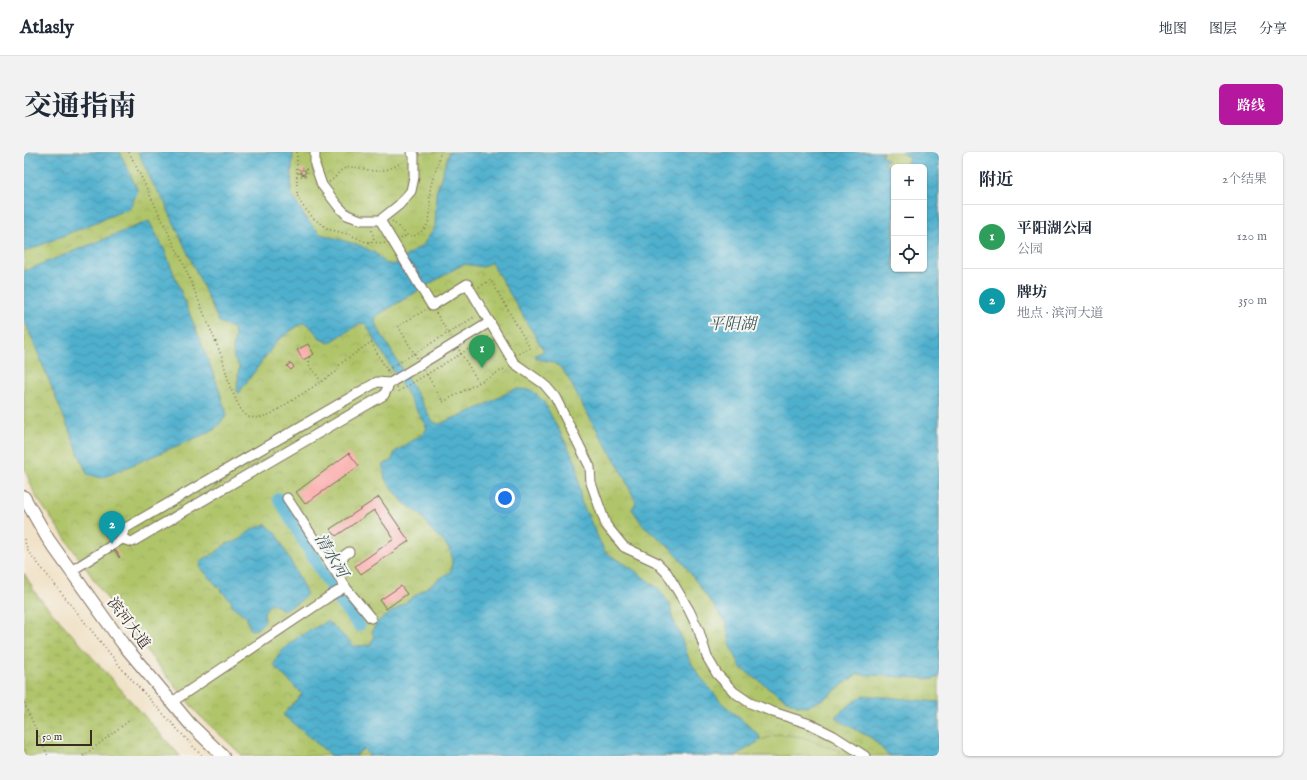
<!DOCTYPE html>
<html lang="zh">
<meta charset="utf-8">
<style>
body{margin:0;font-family:"IM FELL English","Noto Serif SC",serif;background:#f2f2f3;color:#1f2937}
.controls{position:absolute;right:12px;top:12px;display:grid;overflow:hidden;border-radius:6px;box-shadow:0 1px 3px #0004}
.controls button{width:36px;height:36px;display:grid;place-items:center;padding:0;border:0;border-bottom:1px solid #e0e1e3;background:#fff;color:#1f2937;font:20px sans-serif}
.scale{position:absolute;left:12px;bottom:10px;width:56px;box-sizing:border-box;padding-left:4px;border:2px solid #3b2a1e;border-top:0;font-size:11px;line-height:14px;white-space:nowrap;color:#3b2a1e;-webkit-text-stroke:3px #f6f6f2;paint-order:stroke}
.you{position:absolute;left:481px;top:346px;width:14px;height:14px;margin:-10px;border:3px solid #fff;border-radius:50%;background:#1a73e8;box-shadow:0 0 0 6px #1a73e833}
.badge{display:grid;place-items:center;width:26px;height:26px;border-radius:50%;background:#b5179e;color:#fff;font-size:13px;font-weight:700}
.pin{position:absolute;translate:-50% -33px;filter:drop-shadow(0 1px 2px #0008)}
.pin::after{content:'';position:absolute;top:21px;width:14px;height:12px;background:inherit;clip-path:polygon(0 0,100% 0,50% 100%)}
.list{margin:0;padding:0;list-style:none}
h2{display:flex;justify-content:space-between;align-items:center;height:52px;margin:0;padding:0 16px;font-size:17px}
h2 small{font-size:13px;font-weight:400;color:#747a83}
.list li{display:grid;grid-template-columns:26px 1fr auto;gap:12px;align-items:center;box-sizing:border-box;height:64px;padding:0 16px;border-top:1px solid #e0e1e3}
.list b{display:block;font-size:15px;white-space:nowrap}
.list p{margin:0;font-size:13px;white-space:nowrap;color:#747a83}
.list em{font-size:13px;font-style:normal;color:#747a83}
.icon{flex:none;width:22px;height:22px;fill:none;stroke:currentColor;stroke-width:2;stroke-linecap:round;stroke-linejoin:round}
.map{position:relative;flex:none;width:915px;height:604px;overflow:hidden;border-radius:6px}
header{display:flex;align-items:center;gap:24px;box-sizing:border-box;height:56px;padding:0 20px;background:#fff;border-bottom:1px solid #e0e1e3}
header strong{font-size:19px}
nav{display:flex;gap:22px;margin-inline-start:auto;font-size:14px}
.intro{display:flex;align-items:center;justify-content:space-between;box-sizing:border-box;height:96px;padding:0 24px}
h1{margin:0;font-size:28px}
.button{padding:10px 18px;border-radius:6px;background:#b5179e;color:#fff;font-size:14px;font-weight:700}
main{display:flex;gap:24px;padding:0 24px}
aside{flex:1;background:#fff;border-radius:6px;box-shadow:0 1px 3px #0004}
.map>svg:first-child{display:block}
.wetland{fill:url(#wetland-marsh);stroke:#767844}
.park{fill:url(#park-crowns);stroke:#767844;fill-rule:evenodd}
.garden{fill:#b0c56a;stroke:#767844}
.water{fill:url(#water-waves);stroke:#456d76}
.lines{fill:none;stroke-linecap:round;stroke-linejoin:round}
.river{stroke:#4fb0ce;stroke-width:13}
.building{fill:#fba8a7}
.minor-casing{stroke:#7b6a59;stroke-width:11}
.major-casing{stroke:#7b6a59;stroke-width:14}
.path{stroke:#7b6a59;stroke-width:1.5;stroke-dasharray:1 3;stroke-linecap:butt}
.minor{stroke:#fff;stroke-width:9}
.major{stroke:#fff;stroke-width:12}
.labels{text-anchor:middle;stroke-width:4;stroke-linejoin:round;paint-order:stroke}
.street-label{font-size:15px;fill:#3b2a1e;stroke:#f6f6f2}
.water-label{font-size:16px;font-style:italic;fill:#42595c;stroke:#f6f6f2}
</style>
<header>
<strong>Atlasly</strong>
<nav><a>地图</a><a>图层</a><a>分享</a></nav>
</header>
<div class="intro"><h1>交通指南</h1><a class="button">路线</a></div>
<main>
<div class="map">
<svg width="915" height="604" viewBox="0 0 915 604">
<defs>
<pattern id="wetland-marsh" width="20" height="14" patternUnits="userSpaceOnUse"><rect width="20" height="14" fill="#b0c56a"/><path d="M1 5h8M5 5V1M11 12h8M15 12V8" fill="none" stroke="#98a95b"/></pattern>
<pattern id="park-crowns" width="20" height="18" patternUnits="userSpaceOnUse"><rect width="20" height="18" fill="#b0c56a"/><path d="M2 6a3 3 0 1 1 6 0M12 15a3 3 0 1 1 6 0" fill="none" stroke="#98a95b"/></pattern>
<pattern id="water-waves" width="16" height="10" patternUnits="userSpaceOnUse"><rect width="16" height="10" fill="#4fb0ce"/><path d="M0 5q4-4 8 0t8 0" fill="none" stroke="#438fa7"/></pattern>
</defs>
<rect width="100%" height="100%" fill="#f6f6f2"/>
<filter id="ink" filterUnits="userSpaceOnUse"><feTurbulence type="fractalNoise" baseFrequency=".025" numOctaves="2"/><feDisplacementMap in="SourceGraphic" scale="8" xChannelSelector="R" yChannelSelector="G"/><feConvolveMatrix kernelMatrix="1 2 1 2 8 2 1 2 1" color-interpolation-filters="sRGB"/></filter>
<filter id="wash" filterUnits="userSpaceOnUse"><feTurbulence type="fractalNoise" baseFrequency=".012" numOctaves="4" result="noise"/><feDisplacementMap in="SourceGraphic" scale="16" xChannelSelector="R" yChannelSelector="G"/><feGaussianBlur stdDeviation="0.9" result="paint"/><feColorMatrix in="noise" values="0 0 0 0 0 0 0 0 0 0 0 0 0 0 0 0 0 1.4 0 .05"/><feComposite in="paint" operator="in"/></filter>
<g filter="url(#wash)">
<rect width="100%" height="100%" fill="#f1e2c7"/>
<polygon class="wetland" points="0,421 12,442 156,604 0,604"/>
<path class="park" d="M0 0H915V604H219L175 563 121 497 82 445 11 343 0 315ZM870 15H900V117H870Z"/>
<g class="garden">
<polygon points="340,241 344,248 316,264 311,257"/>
<polygon points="293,268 298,276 270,292 265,285"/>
<polygon points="246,294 250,302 223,318 218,311"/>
<polygon points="200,321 204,328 176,344 172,337"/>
<polygon points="153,349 157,357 129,373 125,366"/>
<polygon points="755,582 778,585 816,599 813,604 711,604 737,588"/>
</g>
<g class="water">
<polygon points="0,0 96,0 114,39 106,56 0,100"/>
<path d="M114 0H269L267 41 283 68 297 82 335 93 351 101 361 111 368 113 399 93 411 75 412 41 425 0H860L857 3 864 8 860 11 866 16 867 18 870 19V117H900V15H892L893 14 884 12 882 15 881 13 886 6 880 3 879 0H915V525L909 527 833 522 800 547 784 554 774 553 762 548 717 516 707 495 702 471 651 400 618 372 608 357 612 350 594 313 561 258 543 224 535 214 528 210 513 207 511 203 520 199 467 110 459 115 440 112 434 115 352 164 351 171 409 270 415 272 457 255 488 238 494 237 508 238 520 250 553 312 557 349 581 400 606 415 635 437 646 453 648 465 657 485 665 507 675 523 698 551 735 583 737 588 711 604H346L339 597 331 604H308L259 563 278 542 250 514C254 493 286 478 304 469L330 494 346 493 350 485 348 479 353 470 427 419 428 409 427 400 419 389 407 378 396 362 380 351 361 327 359 313 367 309 371 300 400 281 403 276 341 171 335 172 305 191 297 187 284 172 278 171 253 189 214 242 213 240 215 214 210 207 209 198 211 183 210 177 195 170 140 49 129 32Z"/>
<polygon points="125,69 141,99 194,234 203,263 190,278 78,326 63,322 0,167 0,119"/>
<path d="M242 372 253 382 283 442C276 451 268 454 259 458L247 451 240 460 241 469 233 477 228 478 226 477 222 464 208 454 207 449 176 415 177 408 190 402 202 392 213 389 229 377Z"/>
<polygon points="839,543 915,550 915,604 865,604 849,587 818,570 811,564"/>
</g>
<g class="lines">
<polyline class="river" points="255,347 315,448 335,473"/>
</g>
<g id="blocks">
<g class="building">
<circle cx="279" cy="20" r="2.5"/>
<polygon points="284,192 290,202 279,208 273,198"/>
<polygon points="267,211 270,215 267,218 263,214"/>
<polygon points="325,301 335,314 281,352 272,340"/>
<polygon points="355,345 385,389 337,422 331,414 370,387 350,358 312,384 306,377"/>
<polygon points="80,378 96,405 95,406 79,379"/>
<polygon points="377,434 383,442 362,457 356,448"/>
</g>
</g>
</g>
<g filter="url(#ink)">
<use href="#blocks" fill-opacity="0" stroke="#7b6a59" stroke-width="1"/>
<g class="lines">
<g class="minor-casing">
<g id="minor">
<polyline points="291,0 291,13 298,33 314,54 323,63 337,68 356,68 375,53 387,39 390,25 390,3 387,0"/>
<polyline points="356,68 408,154 443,132 490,211 520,232 531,245 566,315 567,331 582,373 600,395 632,410 643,421 665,458 675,479 683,505 693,522 710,540 726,551 749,560 786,572 810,584 841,604"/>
<polyline points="263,346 323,437 347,466"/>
<polyline points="98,387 100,377 353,230 366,231"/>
<polyline points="307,413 325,400"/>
<polyline points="47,419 98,387 108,390 360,243 366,231 466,170"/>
<polyline points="148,550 306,444 321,435"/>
</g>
</g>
<g class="major-casing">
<polyline id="major" points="0,345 24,387 99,492 166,572 199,604"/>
</g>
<g class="path">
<polyline points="105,0 159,111 198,205 206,235 217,258 224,265 234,266 247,262 312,220 316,212 347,190 365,222"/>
<polyline points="273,0 273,43 278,53 289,66 304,77 324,82 342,90 361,91"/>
<circle cx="279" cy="20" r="4.5"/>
<path d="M305 30C311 27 314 20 319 17 331 12 341 19 353 19 363 19 372 14 381 8"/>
<path d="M368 69 383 83 390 84C396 81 401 78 404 71 408 61 405 50 406 40 407 26 415 14 416 0"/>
<polyline points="377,87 383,83"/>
<polyline points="347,90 350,86 347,76"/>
<polyline points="455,135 467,128 506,196 494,202"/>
<polyline points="412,161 427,185"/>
<polyline points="435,198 455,231"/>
<path d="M285 205C286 207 285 210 285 212 286 218 294 221 296 230"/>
<polyline points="393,206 374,174 401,158"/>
<polyline points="363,218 452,164"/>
<polyline points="401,219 419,250 482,216"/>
<polyline points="373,235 375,239 466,184"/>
<polyline points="0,387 4,399 99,518 178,604"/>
<polyline points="0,551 24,604"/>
<polyline points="59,604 106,568"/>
</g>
<use href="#minor" class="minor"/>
<use href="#major" class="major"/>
</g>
</g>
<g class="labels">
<g class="street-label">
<text transform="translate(105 471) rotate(53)" y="5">滨河大道</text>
</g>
<g class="water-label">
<text x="708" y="177">平阳湖</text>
<text transform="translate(308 403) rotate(59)" y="6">清水河</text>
</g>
</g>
</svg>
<div class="controls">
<button>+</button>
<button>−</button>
<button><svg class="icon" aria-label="locate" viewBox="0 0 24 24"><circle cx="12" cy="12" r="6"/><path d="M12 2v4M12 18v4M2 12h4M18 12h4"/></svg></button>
</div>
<div class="scale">50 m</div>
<div class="you"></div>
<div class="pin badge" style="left:458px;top:216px;background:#2e9e5b">1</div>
<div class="pin badge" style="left:88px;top:392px;background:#0f9aa8">2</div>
</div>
<aside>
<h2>附近<small>2个结果</small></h2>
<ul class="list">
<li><span class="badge" style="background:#2e9e5b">1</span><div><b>平阳湖公园</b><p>公园</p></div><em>120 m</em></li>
<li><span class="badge" style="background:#0f9aa8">2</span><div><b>牌坊</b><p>地点 · 滨河大道</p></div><em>350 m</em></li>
</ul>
</aside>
</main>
